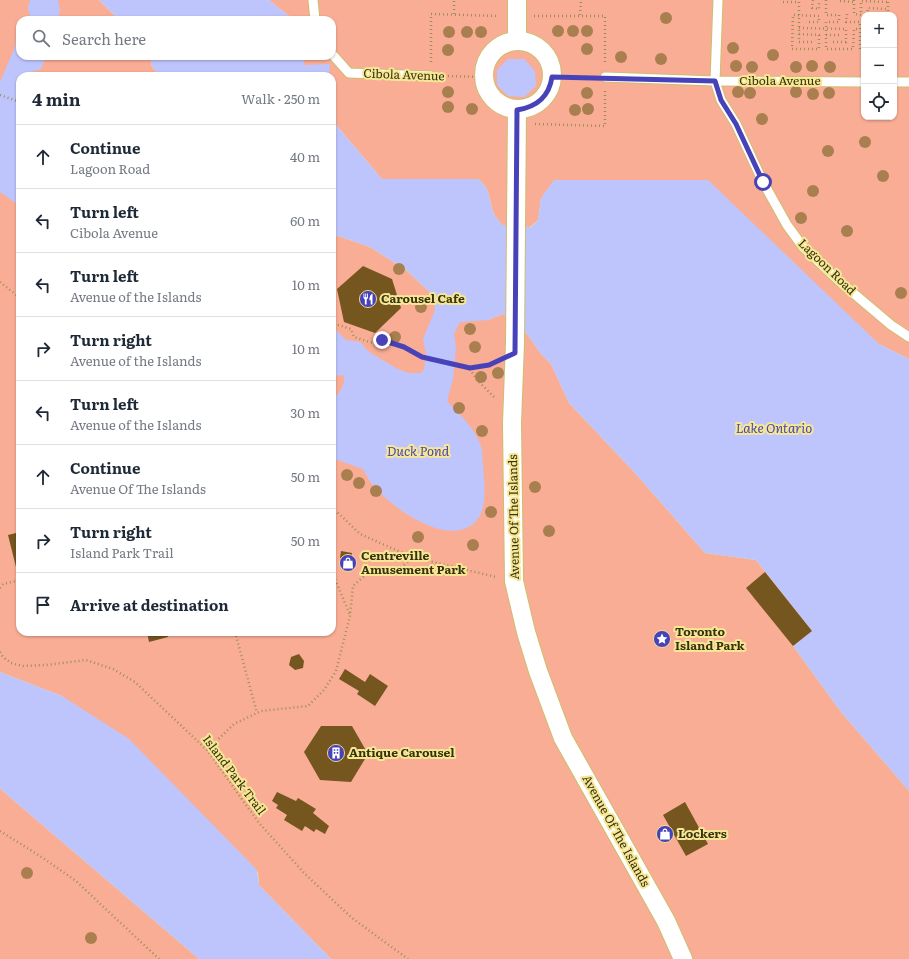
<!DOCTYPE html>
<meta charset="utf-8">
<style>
body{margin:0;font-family:Literata,serif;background:#f2f2f3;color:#1f2937}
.controls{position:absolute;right:12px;top:12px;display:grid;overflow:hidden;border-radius:8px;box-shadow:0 1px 3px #0004}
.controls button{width:36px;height:36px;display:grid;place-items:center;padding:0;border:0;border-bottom:1px solid #e0e1e3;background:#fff;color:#1f2937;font:20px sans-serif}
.stop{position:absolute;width:12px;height:12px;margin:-9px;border:3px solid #4842b9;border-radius:50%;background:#fff}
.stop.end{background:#4842b9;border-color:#fff;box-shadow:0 1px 4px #0008}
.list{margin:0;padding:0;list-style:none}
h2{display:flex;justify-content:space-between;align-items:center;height:52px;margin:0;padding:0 16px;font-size:17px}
h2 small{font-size:13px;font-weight:400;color:#747a83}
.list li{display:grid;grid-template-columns:26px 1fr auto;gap:12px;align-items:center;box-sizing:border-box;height:64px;padding:0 16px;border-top:1px solid #e0e1e3}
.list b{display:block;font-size:15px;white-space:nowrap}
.list p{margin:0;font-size:13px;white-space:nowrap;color:#747a83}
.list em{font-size:13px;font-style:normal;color:#747a83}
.icon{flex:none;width:22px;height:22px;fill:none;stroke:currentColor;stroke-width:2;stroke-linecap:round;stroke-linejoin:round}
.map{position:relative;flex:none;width:909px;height:959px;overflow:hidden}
.search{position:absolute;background:#fff;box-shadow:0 1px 3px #0004;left:16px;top:16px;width:320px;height:44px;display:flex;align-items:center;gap:10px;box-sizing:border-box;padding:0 14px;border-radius:12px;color:#747a83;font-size:15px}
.panel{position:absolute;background:#fff;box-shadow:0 1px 3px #0004;left:16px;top:72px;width:320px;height:564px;border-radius:12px}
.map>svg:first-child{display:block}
.green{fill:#faad95;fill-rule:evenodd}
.water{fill:#bec5fd}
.building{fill:#75561e}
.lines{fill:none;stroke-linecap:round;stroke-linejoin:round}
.lane-casing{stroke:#cdbe6d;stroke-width:11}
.street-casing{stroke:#cdbe6d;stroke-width:20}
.path{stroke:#9b9054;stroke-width:2.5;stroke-dasharray:1 3;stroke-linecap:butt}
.lane{stroke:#fff;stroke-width:9}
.street{stroke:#fff;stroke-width:18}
.tree{fill:#a97f4f}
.route{stroke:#4842b9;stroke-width:5}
.labels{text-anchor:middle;stroke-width:4;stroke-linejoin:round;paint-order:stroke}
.street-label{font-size:12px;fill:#37310e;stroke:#f6e795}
.poi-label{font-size:12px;font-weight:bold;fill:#37310e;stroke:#f6e795;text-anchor:start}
.water-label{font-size:13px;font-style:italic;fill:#4846ae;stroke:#f6e795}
</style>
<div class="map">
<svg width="909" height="959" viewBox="0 0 909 959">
<rect width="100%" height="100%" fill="#f6e795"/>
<g class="green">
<polygon points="0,0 99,0 119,20 20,20 20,56 150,56 152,67 161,76 20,76 20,632 332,632 332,234 370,247 406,270 434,296 488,320 503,314 527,334 541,354 551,364 569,403 635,473 705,553 756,560 812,631 793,646 841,712 909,791 909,959 331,959 259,885 258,872 62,696 0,672"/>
<path d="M269 0H909V359L879 344 541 198 538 220 530 227 502 225C500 221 496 218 494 214 489 201 491 188 478 179H382L332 120V76H329V65H304V56H332V20H294ZM864 15H894V117H864Z"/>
<polygon points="0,788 5,793 199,959 0,959"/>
</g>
<g class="water">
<polygon points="30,0 58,0 60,10 58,20 31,20 28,8"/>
<polygon points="99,0 269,0 294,20 119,20"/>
<polygon points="20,30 20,56 46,56 41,69 28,73 25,76 20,76 20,206 0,192 0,82 15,47 17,32"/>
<polygon points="150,56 304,56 304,65 330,64 329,76 161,76 152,67"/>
<polygon points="508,59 524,59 535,71 536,86 524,97 508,96 497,85 497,70"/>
<path d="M332 120 382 179H478C491 188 489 201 494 214 496 218 500 221 502 225L531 227 538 220 541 198 554 180H708L879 344 909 359V791L841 712 793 646 812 631 756 560 705 553 635 473 569 403 551 364 541 354 527 334 503 314 488 320 460 322 454 334 456 348 453 379 447 401C459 414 475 428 481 446 483 452 482 459 483 465 484 482 489 510 474 523 446 548 391 507 372 484 369 480 366 474 363 469L332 458V400C339 394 346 384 344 375L338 376 333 374 332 372V329L337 331 346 340 360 342 369 352 396 368 408 373H421L424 369 426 353 423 339 435 310 434 296 406 270 370 247 332 234Z"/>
<polygon points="0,672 62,696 129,739 257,870 259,885 331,959 199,959 5,793 0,788"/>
</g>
<g class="building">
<polygon points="363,266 392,279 401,308 375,333 344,322 337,289"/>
<polygon points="20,532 20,575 18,575 8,535"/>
<polygon points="341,551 352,553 350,569 344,568 345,559 340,558"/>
<polygon points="765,572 812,631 793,646 746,588"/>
<polygon points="147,632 167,632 168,637 149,642"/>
<polygon points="299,654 304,661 303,668 295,670 289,665 291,657"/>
<polygon points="345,669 365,682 370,674 388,686 375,706 357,694 359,691 339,679"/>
<polygon points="321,726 352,726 368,754 351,782 320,780 304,752"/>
<polygon points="277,792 296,801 298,798 316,809 313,813 329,826 325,834 316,829 314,832 305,826 302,831 284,820 287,815 276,808 278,805 272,801"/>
<polygon points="685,802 708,844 686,856 663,815"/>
</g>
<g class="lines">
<g class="lane-casing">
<g id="lane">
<polyline points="313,0 315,20"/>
<polyline points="718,0 715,81 721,100 736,124 763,182 787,225 803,247 839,281 891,325 909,337"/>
<polyline points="332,54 349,73 431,76"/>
<polyline points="605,77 715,81 864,82"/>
<polyline points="894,82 909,82"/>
</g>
</g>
<g class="street-casing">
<g id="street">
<circle cx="518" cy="75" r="34"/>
<polyline points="517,41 517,0"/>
<polyline points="517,110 515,343 512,423 514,581 526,632 538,671 563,738 666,921 683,959"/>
</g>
</g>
<g class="path">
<polyline points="813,0 812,8 819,9 819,1"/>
<polyline points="826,0 826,15 839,15 839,22 826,22 826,49 853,49 854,29 860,29"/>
<polyline points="854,0 854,14 861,15 861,1 888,2"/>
<polyline points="840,1 854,2"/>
<polyline points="783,2 799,2 799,42 812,42"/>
<polyline points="454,14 454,0"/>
<polyline points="847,14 846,22 860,22 860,49 864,49"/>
<polyline points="580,15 581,0"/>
<polyline points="888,15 867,14 868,8 888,9"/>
<polyline points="888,15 888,0"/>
<polyline points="534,16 605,16 605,64"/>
<polyline points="799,28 846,29 846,42 833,42"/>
<polyline points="799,34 819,35 819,49 792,49 793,15 819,16 819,22 806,22"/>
<polyline points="826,35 840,35"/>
<polyline points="431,62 431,14 499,16"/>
<polyline points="444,76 484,77"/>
<polyline points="552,77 592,77"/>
<polyline points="0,95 20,102"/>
<polyline points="535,124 605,126 605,91"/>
<polyline points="0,282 20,298"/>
<polyline points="332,320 335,324 351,329 354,337 376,344 382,340 404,347 422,357 470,369 489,365 497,361"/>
<polyline points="470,369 477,380 494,397"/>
<polyline points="332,507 360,534 412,557 496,577"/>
<polyline points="332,516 337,512"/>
<polyline points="332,572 350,615"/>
<polyline points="0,588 3,584 20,580"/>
<polyline points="235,632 257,713"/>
<polyline points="0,652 3,657 11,663 22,666 46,665 86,660 113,669 135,682 207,750 259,823 305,874 352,918 408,959"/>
<path d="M207 750 234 724 261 711 308 706 324 690 336 671 350 616 353 586C360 580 367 572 376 570 394 566 397 575 412 557"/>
<polyline points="0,831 43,858 76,881 159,959"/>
</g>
<use href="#lane" class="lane"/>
<use href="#street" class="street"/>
</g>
<g class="tree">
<circle cx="666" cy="18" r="6"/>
<circle cx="558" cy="31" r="6"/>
<circle cx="573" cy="31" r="6"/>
<circle cx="587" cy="31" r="6"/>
<circle cx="449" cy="32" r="6"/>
<circle cx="467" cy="32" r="6"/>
<circle cx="481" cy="32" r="6"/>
<circle cx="733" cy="48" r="6"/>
<circle cx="587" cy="49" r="6"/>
<circle cx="448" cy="50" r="6"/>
<circle cx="773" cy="55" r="6"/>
<circle cx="621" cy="57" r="6"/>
<circle cx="661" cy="59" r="6"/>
<circle cx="736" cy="66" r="6"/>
<circle cx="812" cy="66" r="6"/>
<circle cx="752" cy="67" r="6"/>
<circle cx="796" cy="67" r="6"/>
<circle cx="830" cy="67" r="6"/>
<circle cx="448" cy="92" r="6"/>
<circle cx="738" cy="92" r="6"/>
<circle cx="796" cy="92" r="6"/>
<circle cx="587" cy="93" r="6"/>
<circle cx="750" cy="93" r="6"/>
<circle cx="829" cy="93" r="6"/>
<circle cx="813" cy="94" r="6"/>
<circle cx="448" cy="107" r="6"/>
<circle cx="472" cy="109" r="6"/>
<circle cx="588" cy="109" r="6"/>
<circle cx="575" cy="110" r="6"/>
<circle cx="762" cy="119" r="6"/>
<circle cx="865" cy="142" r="6"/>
<circle cx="828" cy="151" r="6"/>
<circle cx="883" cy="176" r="6"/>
<circle cx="813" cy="191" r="6"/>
<circle cx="801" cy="218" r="6"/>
<circle cx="847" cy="231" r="6"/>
<circle cx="399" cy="269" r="6"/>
<circle cx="901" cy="293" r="6"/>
<circle cx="421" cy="307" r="6"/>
<circle cx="470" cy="329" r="6"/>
<circle cx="395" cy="337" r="6"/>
<circle cx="475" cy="347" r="6"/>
<circle cx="498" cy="373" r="6"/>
<circle cx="481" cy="377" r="6"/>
<circle cx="459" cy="408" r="6"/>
<circle cx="482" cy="431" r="6"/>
<circle cx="347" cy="475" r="6"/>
<circle cx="359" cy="483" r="6"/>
<circle cx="535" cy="487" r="6"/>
<circle cx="376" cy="491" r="6"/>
<circle cx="491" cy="512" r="6"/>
<circle cx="549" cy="531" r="6"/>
<circle cx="418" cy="537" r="6"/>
<circle cx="473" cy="545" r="6"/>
<circle cx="27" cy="873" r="6"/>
<circle cx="91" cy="938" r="6"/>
</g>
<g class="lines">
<path class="route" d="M382 340 404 347 422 357 470 368 489 365 515 353 517 110C537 107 549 97 552 77L715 81 721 100 736 124 763 182"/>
</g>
<defs>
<g id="restaurant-disc" transform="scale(0.9)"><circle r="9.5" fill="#4842b9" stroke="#f6e795"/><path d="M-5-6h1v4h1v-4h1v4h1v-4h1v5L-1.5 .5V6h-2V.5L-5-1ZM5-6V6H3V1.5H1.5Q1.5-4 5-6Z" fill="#fff"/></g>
<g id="shop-disc" transform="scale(0.9)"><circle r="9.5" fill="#4842b9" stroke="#f6e795"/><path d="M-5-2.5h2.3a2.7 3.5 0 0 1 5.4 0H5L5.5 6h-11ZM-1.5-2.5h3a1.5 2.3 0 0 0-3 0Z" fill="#fff"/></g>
<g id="sight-disc" transform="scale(0.9)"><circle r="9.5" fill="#4842b9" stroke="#f6e795"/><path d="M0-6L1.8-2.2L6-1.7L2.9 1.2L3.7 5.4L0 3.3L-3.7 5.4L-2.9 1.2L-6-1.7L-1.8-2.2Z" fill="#fff"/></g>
<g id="building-disc" transform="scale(0.9)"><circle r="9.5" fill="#4842b9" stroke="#f6e795"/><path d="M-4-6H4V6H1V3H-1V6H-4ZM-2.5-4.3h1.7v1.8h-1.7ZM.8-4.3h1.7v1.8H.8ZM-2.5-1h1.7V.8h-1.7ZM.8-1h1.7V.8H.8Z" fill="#fff"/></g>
</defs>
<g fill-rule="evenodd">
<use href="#restaurant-disc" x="368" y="299"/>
<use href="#shop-disc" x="348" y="563"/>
<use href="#sight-disc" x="662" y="639"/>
<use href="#building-disc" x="336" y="753"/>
<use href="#shop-disc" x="665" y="834"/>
</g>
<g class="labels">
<g class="street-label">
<text transform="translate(404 75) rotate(2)" y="4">Cibola Avenue</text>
<text x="780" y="85">Cibola Avenue</text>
<text transform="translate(827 267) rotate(44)" y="4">Lagoon Road</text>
<text transform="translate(514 517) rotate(-91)" y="4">Avenue Of The Islands</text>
<text transform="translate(234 775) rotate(53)" y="4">Island Park Trail</text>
<text transform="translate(616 831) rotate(61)" y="4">Avenue Of The Islands</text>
</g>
<g class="poi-label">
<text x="381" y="303">Carousel Cafe</text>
<text x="361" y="560">Centreville<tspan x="361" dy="14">Amusement Park</tspan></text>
<text x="675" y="636">Toronto<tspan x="675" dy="14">Island Park</tspan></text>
<text x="349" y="757">Antique Carousel</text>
<text x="678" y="838">Lockers</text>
</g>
<g class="water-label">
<text x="774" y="433">Lake Ontario</text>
<text x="418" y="456">Duck Pond</text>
</g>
</g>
</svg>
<div class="controls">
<button>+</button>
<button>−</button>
<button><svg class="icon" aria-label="locate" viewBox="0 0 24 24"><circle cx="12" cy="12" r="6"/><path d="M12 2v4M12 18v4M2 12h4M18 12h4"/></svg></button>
</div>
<div class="stop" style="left:763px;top:182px"></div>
<div class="stop end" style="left:382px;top:340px"></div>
<div class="search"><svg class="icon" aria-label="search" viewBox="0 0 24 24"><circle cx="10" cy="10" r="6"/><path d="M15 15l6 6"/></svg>Search here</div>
<section class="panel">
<h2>4 min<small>Walk · 250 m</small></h2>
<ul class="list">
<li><svg class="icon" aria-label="ahead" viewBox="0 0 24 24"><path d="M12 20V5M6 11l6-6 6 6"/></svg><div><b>Continue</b><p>Lagoon Road</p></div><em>40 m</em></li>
<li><svg class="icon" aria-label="left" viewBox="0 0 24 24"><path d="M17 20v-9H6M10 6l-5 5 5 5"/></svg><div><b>Turn left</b><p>Cibola Avenue</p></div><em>60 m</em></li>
<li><svg class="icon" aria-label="left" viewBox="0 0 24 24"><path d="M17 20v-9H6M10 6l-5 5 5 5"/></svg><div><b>Turn left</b><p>Avenue of the Islands</p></div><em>10 m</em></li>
<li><svg class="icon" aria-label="right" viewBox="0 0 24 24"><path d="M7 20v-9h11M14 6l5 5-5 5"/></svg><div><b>Turn right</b><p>Avenue of the Islands</p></div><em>10 m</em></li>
<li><svg class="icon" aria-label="left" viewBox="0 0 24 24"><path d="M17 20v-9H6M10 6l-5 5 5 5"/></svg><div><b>Turn left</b><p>Avenue of the Islands</p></div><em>30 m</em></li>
<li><svg class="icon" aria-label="ahead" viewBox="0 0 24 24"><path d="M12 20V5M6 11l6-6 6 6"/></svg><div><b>Continue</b><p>Avenue Of The Islands</p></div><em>50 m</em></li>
<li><svg class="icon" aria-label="right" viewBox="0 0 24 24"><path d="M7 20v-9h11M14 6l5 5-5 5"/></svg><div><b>Turn right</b><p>Island Park Trail</p></div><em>50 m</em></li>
<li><svg class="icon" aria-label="arrive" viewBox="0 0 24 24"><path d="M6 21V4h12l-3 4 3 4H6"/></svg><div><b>Arrive at destination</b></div></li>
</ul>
</section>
</div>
